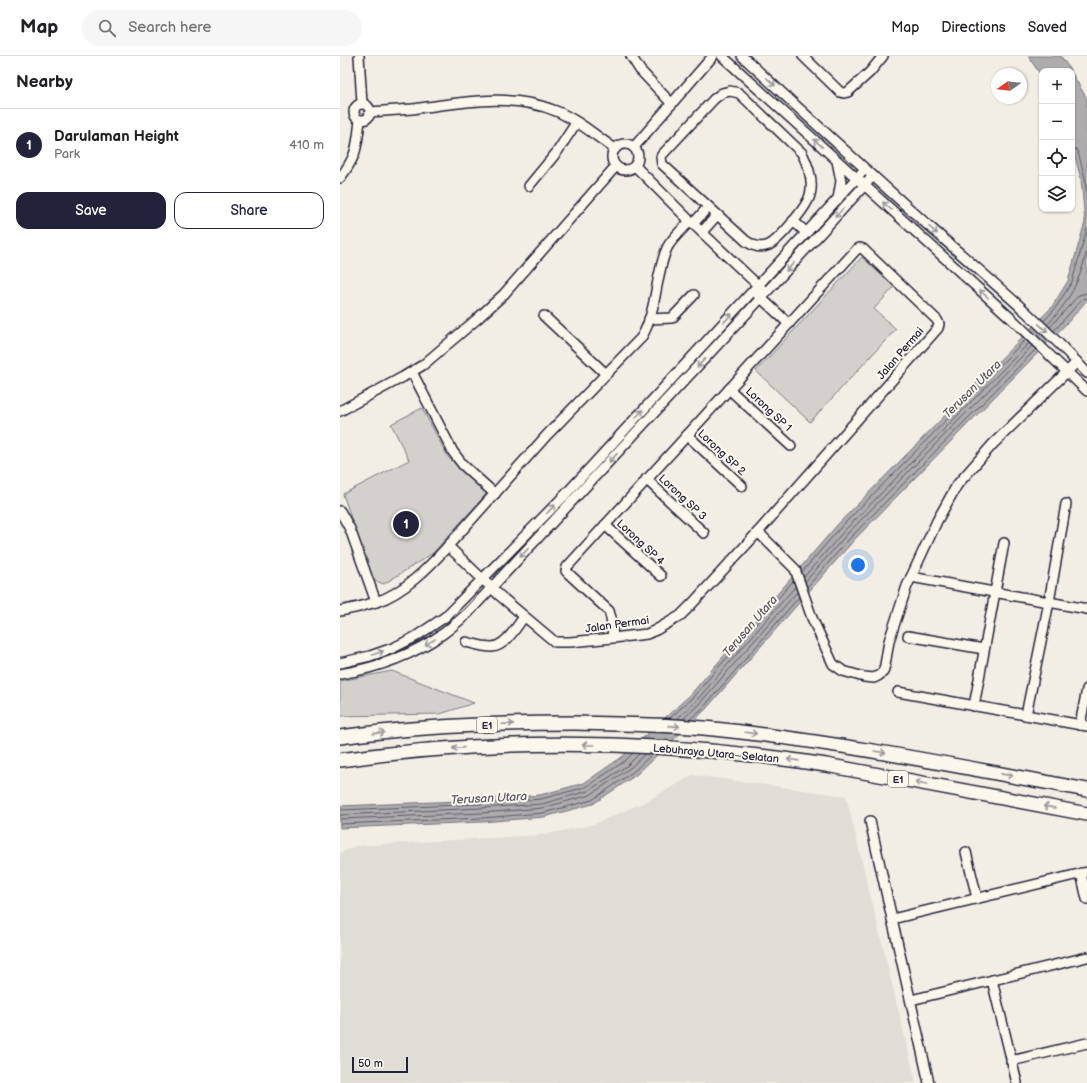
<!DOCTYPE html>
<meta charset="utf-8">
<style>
body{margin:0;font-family:"Balsamiq Sans",sans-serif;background:#f6f6f6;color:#202124}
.controls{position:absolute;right:12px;top:12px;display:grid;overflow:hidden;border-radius:8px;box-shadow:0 1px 3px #0004}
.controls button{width:36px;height:36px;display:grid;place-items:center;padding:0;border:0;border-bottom:1px solid #e0e0e0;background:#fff;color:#202124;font:20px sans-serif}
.compass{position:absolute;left:651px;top:12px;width:36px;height:36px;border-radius:50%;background:#fff;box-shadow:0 1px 3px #0004;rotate:256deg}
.scale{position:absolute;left:12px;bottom:10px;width:56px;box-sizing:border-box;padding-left:4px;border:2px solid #22223b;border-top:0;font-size:11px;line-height:14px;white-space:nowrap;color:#22223b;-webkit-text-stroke:3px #fbf7ec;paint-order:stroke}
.you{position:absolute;left:518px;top:509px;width:14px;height:14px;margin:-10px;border:3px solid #fff;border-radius:50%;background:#1a73e8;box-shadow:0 0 0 6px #1a73e833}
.badge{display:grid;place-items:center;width:26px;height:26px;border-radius:50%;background:#22223b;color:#fff;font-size:13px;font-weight:700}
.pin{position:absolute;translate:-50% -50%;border:2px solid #fff;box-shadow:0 1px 4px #0006}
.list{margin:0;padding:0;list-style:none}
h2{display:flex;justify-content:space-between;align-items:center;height:52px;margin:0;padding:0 16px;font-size:17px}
h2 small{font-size:13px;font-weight:400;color:#757577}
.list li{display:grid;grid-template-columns:26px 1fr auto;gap:12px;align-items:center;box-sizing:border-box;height:72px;padding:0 16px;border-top:1px solid #e0e0e0}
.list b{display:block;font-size:15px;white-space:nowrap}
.list p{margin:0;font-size:13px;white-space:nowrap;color:#757577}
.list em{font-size:13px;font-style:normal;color:#757577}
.actions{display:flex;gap:8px;padding:12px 16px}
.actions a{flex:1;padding:9px 0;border:1px solid #22223b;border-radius:12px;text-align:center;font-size:14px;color:#22223b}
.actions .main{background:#22223b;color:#fff}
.icon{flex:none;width:22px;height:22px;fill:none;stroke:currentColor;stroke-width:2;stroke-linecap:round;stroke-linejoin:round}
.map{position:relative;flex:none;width:747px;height:1027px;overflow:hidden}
header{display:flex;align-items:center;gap:24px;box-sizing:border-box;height:56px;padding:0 20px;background:#fff;border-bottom:1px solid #e0e0e0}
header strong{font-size:19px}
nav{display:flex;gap:22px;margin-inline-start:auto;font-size:14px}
.search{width:280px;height:36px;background:#f6f6f6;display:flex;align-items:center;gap:10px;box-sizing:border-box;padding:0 14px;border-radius:22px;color:#757577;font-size:15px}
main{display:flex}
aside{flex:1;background:#fff}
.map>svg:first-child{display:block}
.built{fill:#e0dcd6}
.green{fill:#d4d1cc;stroke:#7b7a84}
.water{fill:#aeabad;stroke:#76747f}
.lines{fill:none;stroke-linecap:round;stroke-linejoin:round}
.shore{stroke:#5a5969;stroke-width:1}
.minor-casing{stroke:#22223b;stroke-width:12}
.highway-casing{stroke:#22223b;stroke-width:16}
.minor{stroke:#fbf7ec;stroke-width:9}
.highway{stroke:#fbf7ec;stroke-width:13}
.oneway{stroke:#99979c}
.labels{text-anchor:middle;stroke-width:4;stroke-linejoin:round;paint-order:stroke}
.shield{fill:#fbf7ec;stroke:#636270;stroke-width:1}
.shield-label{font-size:10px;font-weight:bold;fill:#22223b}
.street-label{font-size:11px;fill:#22223b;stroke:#fbf7ec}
.water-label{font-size:12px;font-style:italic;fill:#535263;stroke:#fbf7ec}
</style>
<header>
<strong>Map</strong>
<div class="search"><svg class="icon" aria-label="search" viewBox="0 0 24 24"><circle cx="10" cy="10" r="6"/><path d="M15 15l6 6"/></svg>Search here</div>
<nav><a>Map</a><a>Directions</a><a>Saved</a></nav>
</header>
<main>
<aside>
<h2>Nearby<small></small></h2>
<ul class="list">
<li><span class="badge">1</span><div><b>Darulaman Height</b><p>Park</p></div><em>410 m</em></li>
</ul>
<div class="actions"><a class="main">Save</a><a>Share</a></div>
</aside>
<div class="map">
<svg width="747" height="1027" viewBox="0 0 747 1027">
<rect width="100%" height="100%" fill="#f2eee5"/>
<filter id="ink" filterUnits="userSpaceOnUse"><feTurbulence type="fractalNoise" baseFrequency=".025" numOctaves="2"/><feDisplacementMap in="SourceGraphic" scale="8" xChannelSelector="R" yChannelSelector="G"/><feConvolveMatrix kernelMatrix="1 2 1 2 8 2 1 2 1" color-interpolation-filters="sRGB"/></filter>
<g filter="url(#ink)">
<polygon class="built" points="353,719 506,740 576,1027 0,1027 0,797 15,790 202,779 252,769 305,746"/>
<g class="green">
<polygon points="522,201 554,231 534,253 556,273 470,366 416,315"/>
<polygon points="82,352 108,401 147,437 93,497 44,528 32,524 3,438 69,404 51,368"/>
<polygon points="52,615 134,647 100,658 0,660 0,625"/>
</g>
<g class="water">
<polygon points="688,0 721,0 731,15 702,15 702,21"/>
<polygon points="732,17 747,43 747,244 729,265 515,483 365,654 296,719 253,748 204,761 142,766 0,772 0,750 141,744 200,739 244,727 282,701 350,639 498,468 711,252 728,225 745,166 741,123 732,90"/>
</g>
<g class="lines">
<g class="shore">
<polyline points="732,92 736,93 738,96 745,122 747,144"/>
<polyline points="704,265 714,254 732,226 747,173"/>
<path d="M707 269C729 246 740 225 747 194"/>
<polyline points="710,271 739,239 747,237"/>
<polyline points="714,275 742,243 747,242"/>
<polyline points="462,516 501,471 685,284"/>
<polyline points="464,521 505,474 689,287"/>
<polyline points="465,526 508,477 692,290"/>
<polyline points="467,531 512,480 696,293"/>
<polyline points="330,662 353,641 453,525"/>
<polyline points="337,663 356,645 455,531"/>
<polyline points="343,663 359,648 457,536"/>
<polyline points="350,663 363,652 459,541"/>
<polyline points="0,754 141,748 201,743 246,731 285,705 292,698"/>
<polyline points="0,759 141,752 202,748 248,735 288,709 299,698"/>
<polyline points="0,763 142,757 202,752 250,739 290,712 305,698"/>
<polyline points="0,768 142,762 203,757 252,744 293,716 312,698"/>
</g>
<g class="minor-casing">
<g id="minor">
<polyline points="19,0 22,47"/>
<polyline points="291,0 300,14 332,48"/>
<polyline points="382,0 673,264 747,335"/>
<path d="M402 0C464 57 527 115 590 171 643 218 699 264 747 317"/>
<polyline points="463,0 500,36 504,37 508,36 530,16 543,0"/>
<path d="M390 35 399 37 462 97C468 109 474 125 470 139 467 151 440 183 429 189 420 193 413 190 406 185L322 108 321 101 322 99 374 43 382 37Z"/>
<circle cx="22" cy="56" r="8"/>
<path d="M30 56C44 55 58 54 72 53 120 47 171 36 216 55 238 64 256 80 275 93"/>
<circle cx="285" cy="101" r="13"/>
<polyline points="294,91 373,0"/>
<polyline points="497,105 501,125 498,143"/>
<polyline points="295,110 350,165 423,234"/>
<path d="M0 122C17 100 17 91 20 64"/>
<polyline points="189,130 217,96 236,67"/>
<polyline points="453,165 467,177"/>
<polyline points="353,168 368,151"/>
<polyline points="362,176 377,159"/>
<polyline points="418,239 449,268"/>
<polyline points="204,260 266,318"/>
<polyline points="309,263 332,262 354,239"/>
<polyline points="72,316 113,396 123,409 155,438"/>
<polyline points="389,333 451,390"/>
<polyline points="0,355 63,321 83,309 137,263 164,238 276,110"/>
<polyline points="347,379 402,430"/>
<polyline points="306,423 364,477"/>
<polyline points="0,455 10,473 36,546"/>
<polyline points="265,469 321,520"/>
<polyline points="418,476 455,513 472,562 493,608 503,615 524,621 534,622 538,620 543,616 545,609 549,585 567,530 597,465 617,429 653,388 737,306"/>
<polyline points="571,521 747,553"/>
<path d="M0 555C12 553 24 550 36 546 64 537 89 511 108 490"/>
<polyline points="568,580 644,593"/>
<path d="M273 582 271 562 269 555 229 518 226 515 227 511 517 193 520 192 523 193 597 264 599 268 598 272 418 476 351 549 340 560 316 574 307 578 273 582 230 586H215L159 539 108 490 207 379 301 282C317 257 315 219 327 192 332 182 343 173 350 165"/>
<path d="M126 586C134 588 143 591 152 591 166 590 176 571 184 561"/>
<polyline points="0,607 30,600 53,592 75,581 105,561 225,439 525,113"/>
<path d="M0 618C37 612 73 599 104 577 112 571 120 564 128 557L421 242 533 120"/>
<polyline points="558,636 747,670"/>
<polyline points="634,650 664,487"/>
<polyline points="686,659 709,546 726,448"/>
<polyline points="740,669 747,633"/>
<polyline points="530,765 589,1027"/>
<polyline points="626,796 637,842"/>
<polyline points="741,817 747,843"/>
<polyline points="552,863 747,816"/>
<polyline points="652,924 677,1027"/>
<polyline points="571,944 747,901"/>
<polyline points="671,1005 747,987"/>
</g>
</g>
<g class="highway-casing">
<g id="highway">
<path d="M0 681C77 670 156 667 234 667 280 668 327 668 374 673 499 686 623 711 747 734"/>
<path d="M0 704C160 681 326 684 486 709L747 758"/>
</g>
</g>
<use href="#minor" class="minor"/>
<use href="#highway" class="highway"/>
</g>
<defs><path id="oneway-shaft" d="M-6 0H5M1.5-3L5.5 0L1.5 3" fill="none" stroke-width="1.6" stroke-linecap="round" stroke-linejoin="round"/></defs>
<g class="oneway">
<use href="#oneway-shaft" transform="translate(431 26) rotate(43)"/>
<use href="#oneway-shaft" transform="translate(478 87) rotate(-137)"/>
<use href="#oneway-shaft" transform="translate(547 150) rotate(-138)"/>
<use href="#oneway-shaft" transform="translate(499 157) rotate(132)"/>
<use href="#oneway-shaft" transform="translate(593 174) rotate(42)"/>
<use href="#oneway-shaft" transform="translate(450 211) rotate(133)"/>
<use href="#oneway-shaft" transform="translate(644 238) rotate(-138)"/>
<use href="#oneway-shaft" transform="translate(388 262) rotate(-47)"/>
<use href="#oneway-shaft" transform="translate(703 272) rotate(43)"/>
<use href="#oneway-shaft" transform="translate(361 307) rotate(133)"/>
<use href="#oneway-shaft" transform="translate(299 358) rotate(-48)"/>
<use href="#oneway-shaft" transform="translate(273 402) rotate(133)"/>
<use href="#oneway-shaft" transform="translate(211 453) rotate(-46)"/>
<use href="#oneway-shaft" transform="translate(184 497) rotate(133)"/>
<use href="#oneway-shaft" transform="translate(90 586) rotate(148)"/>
<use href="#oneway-shaft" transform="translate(38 597) rotate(-20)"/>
<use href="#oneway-shaft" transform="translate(168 668) rotate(-2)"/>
<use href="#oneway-shaft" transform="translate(334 670) rotate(4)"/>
<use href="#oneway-shaft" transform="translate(39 677) rotate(-6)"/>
<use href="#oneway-shaft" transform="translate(411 677) rotate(7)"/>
<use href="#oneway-shaft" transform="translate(248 689) rotate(-180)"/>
<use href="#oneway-shaft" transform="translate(118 692) rotate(176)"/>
<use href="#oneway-shaft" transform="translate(540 696) rotate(10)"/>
<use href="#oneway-shaft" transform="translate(453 704) rotate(-172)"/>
<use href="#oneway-shaft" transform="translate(667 719) rotate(11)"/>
<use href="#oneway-shaft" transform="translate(581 727) rotate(-170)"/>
<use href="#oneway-shaft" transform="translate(709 751) rotate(-169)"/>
</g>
</g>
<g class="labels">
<g class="shield">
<rect x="137" y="661" width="20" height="16" rx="3"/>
<rect x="548" y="715" width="20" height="16" rx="3"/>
</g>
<g class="shield-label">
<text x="147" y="673">E1</text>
<text x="558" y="727">E1</text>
</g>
<g class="street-label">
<text transform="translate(560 297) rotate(-49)" y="4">Jalan Permai</text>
<text transform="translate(429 353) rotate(43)" y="4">Lorong SP 1</text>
<text transform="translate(382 396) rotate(43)" y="4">Lorong SP 2</text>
<text transform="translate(343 441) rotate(43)" y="4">Lorong SP 3</text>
<text transform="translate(301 486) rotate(43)" y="4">Lorong SP 4</text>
<text transform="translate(277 568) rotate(-8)" y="4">Jalan Permai</text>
<text transform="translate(376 697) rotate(5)" y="4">Lebuhraya Utara–Selatan</text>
</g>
<g class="water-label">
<text transform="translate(632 333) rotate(-45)" y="4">Terusan Utara</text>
<text transform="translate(410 570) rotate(-49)" y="4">Terusan Utara</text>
<text transform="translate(149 742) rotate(-3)" y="4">Terusan Utara</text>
</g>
</g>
</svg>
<div class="controls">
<button>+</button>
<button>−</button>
<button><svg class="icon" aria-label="locate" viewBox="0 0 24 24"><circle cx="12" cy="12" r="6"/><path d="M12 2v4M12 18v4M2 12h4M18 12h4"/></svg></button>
<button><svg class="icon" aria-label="layers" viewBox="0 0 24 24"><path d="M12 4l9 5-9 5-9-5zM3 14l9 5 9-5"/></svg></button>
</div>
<svg class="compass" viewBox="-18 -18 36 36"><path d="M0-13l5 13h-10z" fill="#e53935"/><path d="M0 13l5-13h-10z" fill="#757577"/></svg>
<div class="scale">50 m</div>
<div class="you"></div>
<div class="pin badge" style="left:66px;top:468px">1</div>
</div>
</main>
